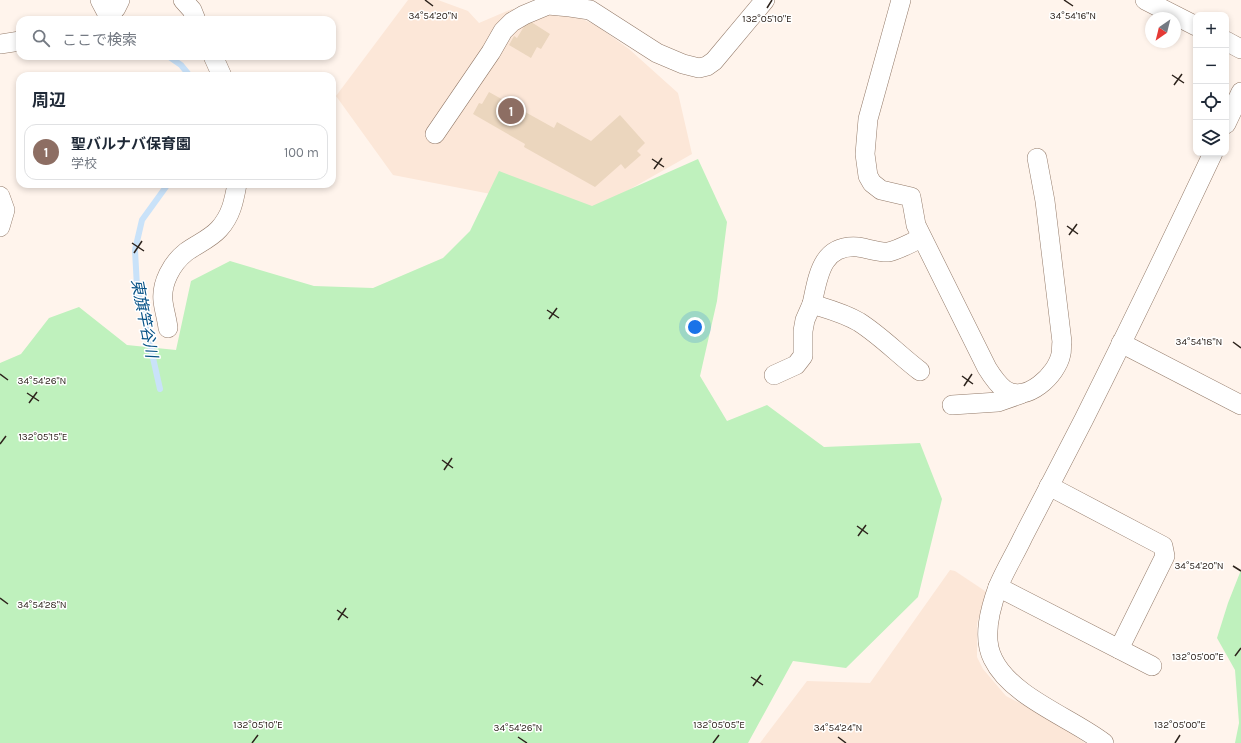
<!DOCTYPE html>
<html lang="ja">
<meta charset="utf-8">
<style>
body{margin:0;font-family:Karla,"Noto Sans JP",sans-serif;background:#f2f2f3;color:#1f2937}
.controls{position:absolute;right:12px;top:12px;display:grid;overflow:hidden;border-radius:8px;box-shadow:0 2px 6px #0003}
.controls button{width:36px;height:36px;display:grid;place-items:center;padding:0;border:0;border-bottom:1px solid #e0e1e3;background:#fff;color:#1f2937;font:20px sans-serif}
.compass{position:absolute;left:1145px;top:12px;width:36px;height:36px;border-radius:50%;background:#fff;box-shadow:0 2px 6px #0003;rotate:215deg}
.you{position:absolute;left:695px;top:327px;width:14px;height:14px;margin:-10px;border:3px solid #fff;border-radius:50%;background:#1a73e8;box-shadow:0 0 0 6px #1a73e833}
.badge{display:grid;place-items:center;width:26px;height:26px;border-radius:50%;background:#ea580c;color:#fff;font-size:13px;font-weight:700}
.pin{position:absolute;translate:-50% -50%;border:2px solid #fff;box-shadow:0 1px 4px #0006}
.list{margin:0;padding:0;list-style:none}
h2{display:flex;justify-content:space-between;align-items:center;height:52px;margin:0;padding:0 16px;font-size:17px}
h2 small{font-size:13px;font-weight:400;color:#747a83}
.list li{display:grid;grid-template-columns:26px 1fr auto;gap:12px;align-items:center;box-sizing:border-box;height:56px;margin:0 8px 8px;padding:0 8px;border:1px solid #e0e1e3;border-radius:12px}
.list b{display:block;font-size:15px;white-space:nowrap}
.list p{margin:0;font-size:13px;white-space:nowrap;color:#747a83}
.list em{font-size:13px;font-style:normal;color:#747a83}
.icon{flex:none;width:22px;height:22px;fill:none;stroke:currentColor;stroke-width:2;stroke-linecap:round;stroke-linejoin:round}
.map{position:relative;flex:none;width:1241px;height:743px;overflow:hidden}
.search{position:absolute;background:#fff;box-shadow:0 2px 6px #0003;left:16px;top:16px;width:320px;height:44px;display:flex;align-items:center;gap:10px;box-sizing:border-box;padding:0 14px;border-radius:12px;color:#747a83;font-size:15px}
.panel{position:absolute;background:#fff;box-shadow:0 2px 6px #0003;left:16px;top:72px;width:320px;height:116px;border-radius:12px}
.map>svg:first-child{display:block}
.built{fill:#fce7d8}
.green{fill:#bff1bd}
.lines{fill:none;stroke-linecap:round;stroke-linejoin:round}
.stream{stroke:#c9e2f9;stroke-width:6}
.building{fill:#ebd6be}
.street-casing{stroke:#937a69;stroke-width:20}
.street{stroke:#fff;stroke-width:19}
.ticks{fill:none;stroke:#2d231c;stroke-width:1.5}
.labels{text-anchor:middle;stroke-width:3;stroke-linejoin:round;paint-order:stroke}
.water-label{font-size:16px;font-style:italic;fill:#085387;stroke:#fff}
.ticks-label{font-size:10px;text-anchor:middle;fill:#2d231c;stroke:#fff;stroke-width:3;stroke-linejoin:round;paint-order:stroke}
</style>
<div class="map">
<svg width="1241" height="743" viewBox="0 0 1241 743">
<rect width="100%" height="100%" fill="#fff4ec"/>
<g class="built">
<polygon points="408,0 438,0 468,11 479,23 512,9 574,15 597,26 629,49 678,93 692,154 588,213 393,175 336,96"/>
<polygon points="950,570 955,571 988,593 977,623 977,657 983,669 1006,696 1049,718 1085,743 760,743 807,681 870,683"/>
</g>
<g class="green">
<polygon points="698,159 727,222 717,301 700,376 727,421 767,405 824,447 920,443 942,499 918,597 846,668 793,661 748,743 0,743 0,363 21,354 49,318 79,307 127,345 176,350 191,281 230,261 314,286 373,288 443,258 470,231 499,171 592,206"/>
<polygon points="1241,570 1241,743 1235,743 1239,723 1235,670 1217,638 1228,603"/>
</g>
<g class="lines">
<g class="stream">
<polyline points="168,56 181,65 190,76"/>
<polyline points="160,389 137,287 135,250 142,220 168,184"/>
</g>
</g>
<g class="building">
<polygon points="528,20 550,34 541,49 537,47 531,58 509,45 514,36 517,38"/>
<polygon points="489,92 554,128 557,122 591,141 620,115 645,143 637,151 641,155 625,169 621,164 595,187 524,147 525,144 473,114 479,103 482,104"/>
</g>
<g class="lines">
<g class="street-casing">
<g id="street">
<polyline points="100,0 109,17"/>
<polyline points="183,0 192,10 196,20"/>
<path d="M901 0 868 119 865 154 868 176 872 183 881 190 911 197 916 225 987 368C992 376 997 384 1005 390 1026 404 1057 375 1061 354 1062 350 1061 346 1062 342L1045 201 1037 158"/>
<polyline points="1145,0 1196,26"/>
<polyline points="106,20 116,8 120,0"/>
<polyline points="1226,41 1241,49"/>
<polyline points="0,44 20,41"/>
<polyline points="213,56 222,76"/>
<polyline points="1226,124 1241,92"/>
<polyline points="435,134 491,52 503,31 512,22 524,15 548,5 570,7 590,10 657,53 683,64 699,68 707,66 714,61 765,0"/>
<polyline points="0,196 5,210 0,227"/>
<path d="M168 328C167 319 164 310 163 301 161 283 172 263 186 252 197 244 210 239 219 229 231 216 234 201 237 184"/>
<polyline points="1121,343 1241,405"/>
<path d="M920 371C899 355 881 336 859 322 844 313 828 309 812 304 818 277 821 244 858 247 865 248 882 253 888 252 897 251 914 241 922 238"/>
<polyline points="774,375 796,365 803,356 803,331 805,320 812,304"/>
<polyline points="952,405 998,402 1021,394"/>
<polyline points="1049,486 1163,546 1165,556 1119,649"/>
<polyline points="998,587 1152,666"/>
<path d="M1104 743C1072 718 1011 697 993 659 982 638 990 609 998 587 1005 570 1015 554 1023 537 1043 498 1064 458 1084 419 1128 331 1171 242 1213 153"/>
</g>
</g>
<use href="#street" class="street"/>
</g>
<path class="ticks" d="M425 0 433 6M1064 0 1073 6M767 8 772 0M1172 75 1184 83M1174 85 1182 74M652 159 664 167M654 169 662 158M1067 226 1078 234M1069 235 1077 224M132 243 144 251M134 253 142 241M547 310 559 318M549 319 557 308M1233 342 1241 348M0 374 8 380M962 376 973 384M964 386 972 374M27 393 39 401M29 403 37 392M0 444 6 436M442 460 453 468M444 470 452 458M857 526 868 534M858 536 866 525M1233 566 1241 571M0 598 8 604M337 610 348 618M338 620 346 608M1235 656 1241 648M751 677 763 685M753 686 761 675M518 737 527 743M838 737 846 743M252 743 258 735M713 743 719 735M1175 743 1180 735"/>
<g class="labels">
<g class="water-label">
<text transform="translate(145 318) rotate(79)" y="6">東旗竿谷川</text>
</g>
</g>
<g class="ticks-label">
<text x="1073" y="19">34°54'16"N</text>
<text x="433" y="19">34°54'20"N</text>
<text x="767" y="22">132°05'10"E</text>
<text x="1199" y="345">34°54'18"N</text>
<text x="42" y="384">34°54'26"N</text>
<text x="43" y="440">132°05'15"E</text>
<text x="1199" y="569">34°54'20"N</text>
<text x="42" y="608">34°54'28"N</text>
<text x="1198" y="660">132°05'00"E</text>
<text x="258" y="728">132°05'10"E</text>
<text x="719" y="728">132°05'05"E</text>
<text x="1180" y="728">132°05'00"E</text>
<text x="518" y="731">34°54'26"N</text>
<text x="838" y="731">34°54'24"N</text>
</g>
</svg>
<div class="controls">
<button>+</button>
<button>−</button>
<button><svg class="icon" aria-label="locate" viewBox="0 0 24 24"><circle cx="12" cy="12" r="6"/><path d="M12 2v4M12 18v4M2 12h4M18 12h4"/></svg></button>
<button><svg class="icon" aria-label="layers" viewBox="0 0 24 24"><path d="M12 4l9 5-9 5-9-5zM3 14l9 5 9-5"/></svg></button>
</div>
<svg class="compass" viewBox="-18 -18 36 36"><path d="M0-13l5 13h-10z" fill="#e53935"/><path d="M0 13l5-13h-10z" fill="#747a83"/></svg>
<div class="you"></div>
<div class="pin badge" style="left:511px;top:111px;background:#8d6e63">1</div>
<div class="search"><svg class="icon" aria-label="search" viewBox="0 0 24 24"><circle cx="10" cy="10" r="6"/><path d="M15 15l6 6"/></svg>ここで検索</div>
<section class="panel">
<h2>周辺<small></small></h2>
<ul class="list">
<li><span class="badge" style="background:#8d6e63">1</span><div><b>聖バルナバ保育園</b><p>学校</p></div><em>100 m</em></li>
</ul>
</section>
</div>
